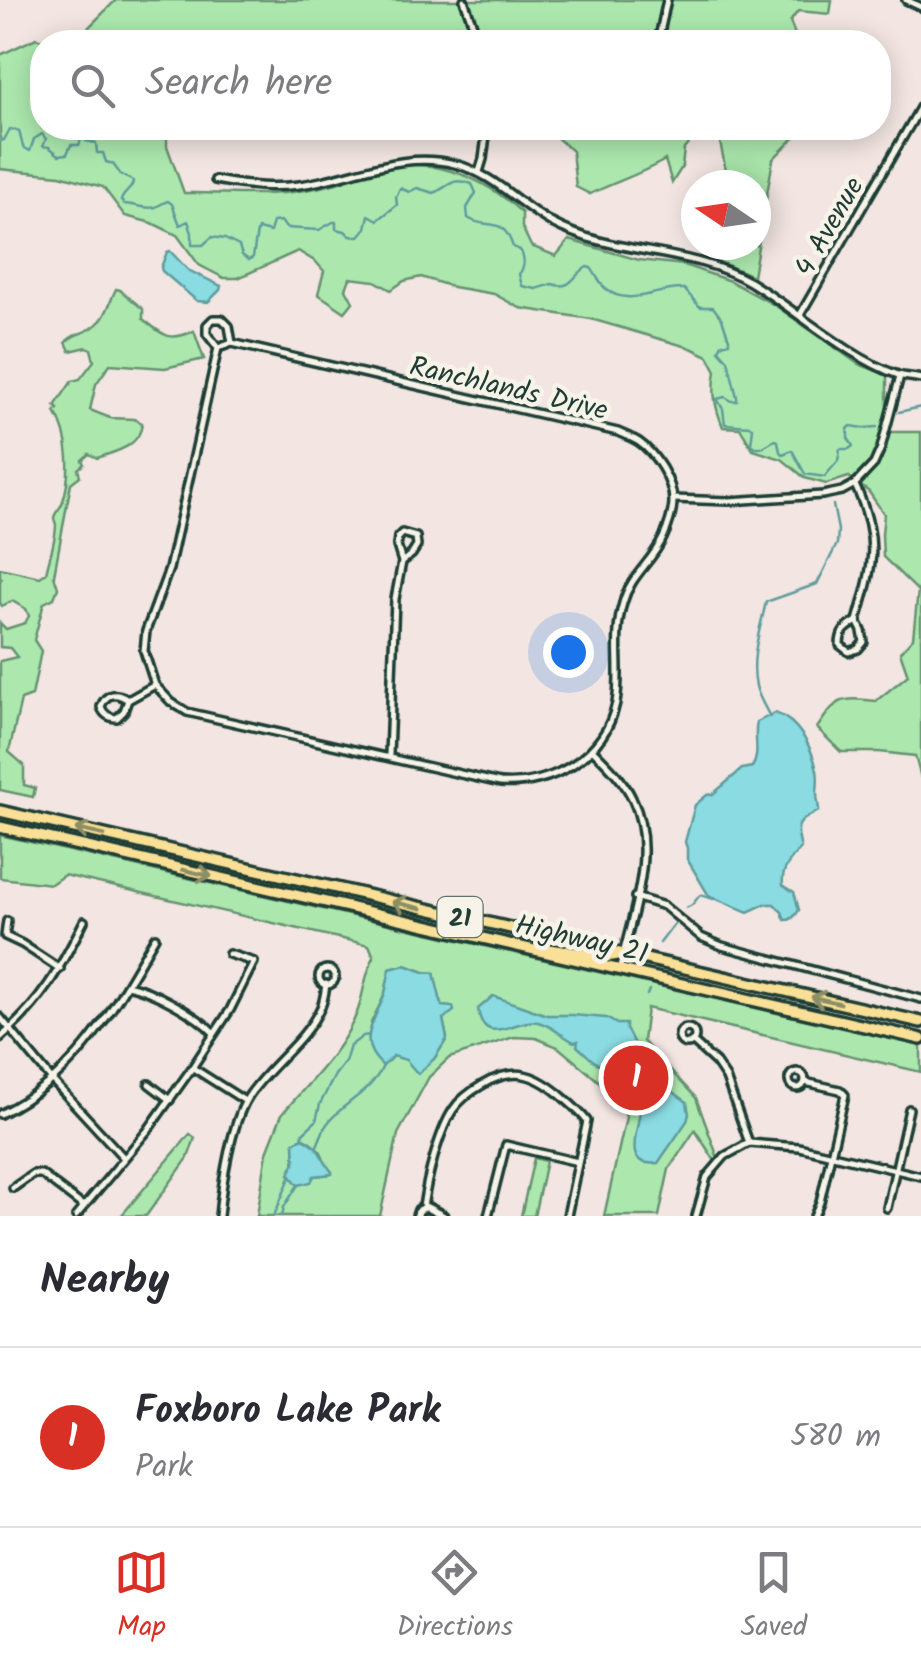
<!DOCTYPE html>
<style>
body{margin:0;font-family:Kalam,sans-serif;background:#f2f2f3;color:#2b2b33}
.compass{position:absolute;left:681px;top:170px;width:90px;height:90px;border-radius:50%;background:#fff;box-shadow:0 5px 25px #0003;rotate:283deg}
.you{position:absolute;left:568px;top:652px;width:35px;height:35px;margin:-25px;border:8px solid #fff;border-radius:50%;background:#1a73e8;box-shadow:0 0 0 15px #1a73e833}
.badge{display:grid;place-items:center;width:65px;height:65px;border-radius:50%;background:#d93025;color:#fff;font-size:32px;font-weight:700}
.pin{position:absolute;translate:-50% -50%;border:5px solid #fff;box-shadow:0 2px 10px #0006}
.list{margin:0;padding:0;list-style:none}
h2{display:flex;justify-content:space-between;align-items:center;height:130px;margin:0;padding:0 40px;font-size:42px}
h2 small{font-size:32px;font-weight:400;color:#7c7c81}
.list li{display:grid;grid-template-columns:65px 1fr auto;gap:30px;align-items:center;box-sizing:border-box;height:180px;padding:0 40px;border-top:2px solid #e1e1e2}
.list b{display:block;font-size:38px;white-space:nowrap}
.list p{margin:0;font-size:32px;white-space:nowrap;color:#7c7c81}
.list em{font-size:32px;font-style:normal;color:#7c7c81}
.icon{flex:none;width:55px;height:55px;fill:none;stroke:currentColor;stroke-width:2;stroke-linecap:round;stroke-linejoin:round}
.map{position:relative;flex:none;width:921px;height:1216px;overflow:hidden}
.search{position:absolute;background:#fff;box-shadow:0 5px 25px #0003;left:30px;right:30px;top:30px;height:110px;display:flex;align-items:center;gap:25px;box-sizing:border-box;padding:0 35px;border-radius:40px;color:#7c7c81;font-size:38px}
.sheet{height:310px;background:#fff}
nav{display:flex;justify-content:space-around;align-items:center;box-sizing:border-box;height:140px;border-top:2px solid #e1e1e2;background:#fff;font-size:28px;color:#7c7c81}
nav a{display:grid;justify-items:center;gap:5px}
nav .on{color:#d93025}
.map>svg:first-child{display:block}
.green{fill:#ace8ae;stroke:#669271;stroke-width:2.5;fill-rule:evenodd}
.water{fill:#8adbe2;stroke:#5f9c9c;stroke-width:2.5}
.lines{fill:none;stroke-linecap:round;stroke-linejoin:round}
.stream{stroke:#5f9c9c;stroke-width:2.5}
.street-casing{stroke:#1f3d34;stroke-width:12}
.secondary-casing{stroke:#1f3d34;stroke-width:14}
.primary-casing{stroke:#1f3d34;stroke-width:16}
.street{stroke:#f7f3e8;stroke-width:5}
.secondary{stroke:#f7f3e8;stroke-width:6}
.primary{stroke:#fadf96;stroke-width:9}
.oneway{stroke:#8c8e65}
.labels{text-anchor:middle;stroke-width:9;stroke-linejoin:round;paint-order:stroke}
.shield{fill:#f7f3e8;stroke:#60746a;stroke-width:2.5}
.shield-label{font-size:25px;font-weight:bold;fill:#1f3d34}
.street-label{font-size:28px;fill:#1f3d34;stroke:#f7f3e8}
</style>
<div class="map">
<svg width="921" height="1216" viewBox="0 0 921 1216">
<rect width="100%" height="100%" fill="#f2e5e2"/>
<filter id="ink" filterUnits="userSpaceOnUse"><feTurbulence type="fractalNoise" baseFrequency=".01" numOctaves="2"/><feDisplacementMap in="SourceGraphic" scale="20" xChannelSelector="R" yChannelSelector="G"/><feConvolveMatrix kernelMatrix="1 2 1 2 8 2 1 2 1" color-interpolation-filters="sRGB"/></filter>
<g filter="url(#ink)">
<g class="green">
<polygon points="116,0 832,0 830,14 798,11 790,22 798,42 74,42"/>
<path d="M36 38 47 42H42V128H174L167 135V146L184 193C220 192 257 197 292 192 307 190 323 187 337 183 352 178 366 170 381 167 433 157 485 177 522 213V227L531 246 556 256 569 240 639 260 684 265 730 281 776 306 858 364 887 375V432H921V778L915 756 879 752H841L817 728C837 698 840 697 876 701L908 675 900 652 913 638 918 591 883 557 882 534 884 514 869 492 849 477 826 484 805 478 782 459 753 450 740 428 723 427C715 407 712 393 716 371L708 356 691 348 591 319 520 308 494 294 453 287 421 277 404 281 391 290 375 281 350 278 346 289 353 302 345 312 318 294 324 271 316 262 298 251 238 278H224L199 265 177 235 152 223 125 216 103 187 60 175 0 169V55Z"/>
<path d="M546 128H702L684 149 682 167 672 183 665 160C641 174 615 182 590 194L576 187 572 151Z"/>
<polygon points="717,128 804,128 773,159 753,276 707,257 719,245 756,245 756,185 729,185"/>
<path d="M116 289 120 290 143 309V319C164 336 169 342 194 331L204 359 165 368 110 364 96 384 90 410 110 418 134 419 142 423C140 447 117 451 97 458L89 454 82 460 84 464 78 469 80 476 71 483 54 575 58 588 54 598 44 603 34 640 41 651 32 696 21 700 9 752 24 765V785L35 788 33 797 0 790V661L17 657 10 648 0 647V623L6 629 25 623 29 616 26 609 12 601 2 606 0 603V581L2 578 0 577V568L40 577 46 573C49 558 56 540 56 525 56 523 54 520 54 518 55 512 60 509 62 504 72 476 70 435 55 412L58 409 55 406 72 381 80 379 94 361 91 349 87 347 70 351 66 342C73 334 79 335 88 330 107 321 108 305 116 289Z"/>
<path d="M0 835 921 1046V1072L647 1008 643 1041 696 1098 718 1158 715 1161 695 1130 669 1169 659 1216H604L626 1117 622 1101 558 1047 536 1038 514 1037 449 1058 429 1077 398 1134 380 1216H257L267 1152 282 1114C309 1082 343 1051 358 1010 364 992 365 973 374 957L369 945 64 875 51 884 0 878ZM405 965 424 972 434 973 447 1039 434 1059H406L393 1056 371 1023 385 994 390 969ZM303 1138 321 1152 325 1164 332 1172 331 1174 314 1176 298 1185 295 1178 294 1143Z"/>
<polygon points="190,1134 195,1138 188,1158 146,1216 121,1216"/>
<polygon points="534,1158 546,1161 534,1216 521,1216"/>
</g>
<g class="water">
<polygon points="170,251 188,270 221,286 220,290 208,302 197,301 162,271 161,267 167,252"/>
<path d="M775 713C799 721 812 748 817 770 819 779 817 787 817 794 817 800 819 805 819 811 798 822 794 823 801 848 791 859 781 869 783 885L794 892 799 910C796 915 791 921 785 920L782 912 774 904H765L748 912 709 896 687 859V848L685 842 695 805 707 795 713 794 742 769 752 767C761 754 753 737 757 722Z"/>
<path d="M405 965 424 972 434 973 442 1006 453 1007 454 1011 443 1019 447 1039 434 1059 418 1074 406 1060 393 1056 383 1066C354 1041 376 1020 385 993 387 985 388 977 390 969Z"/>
<path d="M493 996 547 1015H573L606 1018 617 1024H626V1029L652 1076 687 1102 689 1114 687 1121 658 1163C618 1168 641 1127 640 1106 640 1098 635 1089 633 1082H628C617 1065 613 1072 598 1064 591 1060 584 1052 577 1046L578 1041 574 1042C562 1036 551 1025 538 1022 517 1017 484 1050 478 1009Z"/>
<path d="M303 1138C320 1145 321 1159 332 1172V1174L314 1176 311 1182 298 1185 289 1174 295 1162 294 1142Z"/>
</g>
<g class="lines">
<g class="stream">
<path d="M0 141 4 140 10 129 19 131 23 147 30 151 34 139 42 134 46 139 43 146 49 147 59 155 67 154 71 145H79L83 134 87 133 86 141 96 143 97 153H103L106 162 113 164 121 175 133 181C133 190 122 193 121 201L124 204C134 204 145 210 156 207 160 205 164 202 168 201L172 204 180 225 188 221 192 233V245H203L212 237 225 239 239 246 242 255 249 260 253 257C255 248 255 238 258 229L270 232 273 222 281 221 286 228 319 230 333 222H336V229L345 231 350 236H359L366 228 369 215 378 220 397 205 396 197 400 188 409 192 417 188 434 193C449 187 452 176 472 184L476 193 467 208 468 218C487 231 502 213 513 247L520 250C525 258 525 267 519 274L522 286 536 289 552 284C572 290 571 277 587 267L591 268C596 274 599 283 605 288 627 309 660 287 684 289L700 307H713L722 319 729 339V342L722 344 719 350 728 360 737 397V401H732L725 397 717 399 723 409 725 424 750 426 753 428 751 444 755 447H763L775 440 778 441 780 452 783 454 792 450 805 474 825 477"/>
<polyline points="899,412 921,407"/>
<polyline points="826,475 838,461 840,449 849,449 853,446 848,438 848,429 851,426 864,428 877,427"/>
<path d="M770 717C765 707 758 696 756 686 750 658 760 629 766 602L817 584 837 544 838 530 833 505"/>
<polyline points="686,908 692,905 700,895 714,899"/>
<polyline points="660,943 676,922"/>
<polyline points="647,995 649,990"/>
<polyline points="302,1139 303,1133 316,1121 320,1104 335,1075 345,1062 350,1046 363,1036 369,1035"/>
<path d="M317 1146C320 1139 323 1130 327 1124 344 1101 370 1094 383 1066"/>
<polyline points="274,1216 291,1175"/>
<polyline points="282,1216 284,1207 298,1185"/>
</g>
<g class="street-casing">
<g id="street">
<polyline points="464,0 479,42"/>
<polyline points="906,0 921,7"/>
<polyline points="658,42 667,0"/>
<polyline points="479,172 483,159 487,128"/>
<path d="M215 180C253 187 283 190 321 181 366 171 408 152 455 164 494 174 519 205 552 223 613 256 690 247 750 282 796 310 849 358 898 375 905 377 914 377 921 379"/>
<polyline points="800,315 921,106"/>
<path d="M232 343 618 432C624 435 633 438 639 442 655 453 673 481 673 501 673 512 668 528 663 538 652 562 630 576 623 603 612 639 622 669 616 703 605 756 551 787 500 783L187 712 171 702 155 685 144 651 146 631 169 569 218 348Z"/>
<polyline points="218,348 207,334 207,325 213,319 222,319 229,326 232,343"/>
<path d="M855 485C881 540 873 565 857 621"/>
<polyline points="673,499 729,501 823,495 842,491 855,484 874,464 881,448 900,376"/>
<path d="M857 621 862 631 864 642 858 649 849 652 840 645C840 631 846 628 857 621Z"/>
<path d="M128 700C117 692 106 692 101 707 104 715 109 718 117 718L124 711 128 700 155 685"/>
<path d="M592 749C607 764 623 779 632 798 658 851 632 913 620 967"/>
<polyline points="389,755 395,599 402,562 397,546 398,537 402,533 416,537 417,546 412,554 402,562"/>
<polyline points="635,897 664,906 701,937 722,946 921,999"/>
<polyline points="7,921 5,936 22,944 60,969"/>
<circle cx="327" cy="977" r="8"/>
<path d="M127 985C152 990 196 1014 214 1033"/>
<polyline points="0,1017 52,1080 123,1157"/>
<circle cx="687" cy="1036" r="8"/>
<path d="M0 1038C41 1003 60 969 84 921"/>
<polyline points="692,1041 716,1063 726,1078 749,1143"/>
<polyline points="193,1068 245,1101"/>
<circle cx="797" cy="1080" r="8"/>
<polyline points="805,1082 840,1090 845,1095 820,1202 814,1216"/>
<polyline points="149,1084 170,1100"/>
<path d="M0 1114C79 1075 112 1010 155 937"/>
<polyline points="13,1188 33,1174 41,1174 83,1206"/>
<path d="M423 1207C427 1180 438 1133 453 1110 460 1099 470 1092 482 1085 516 1065 538 1075 565 1099 573 1106 581 1113 587 1121L567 1216"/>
<polyline points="887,1208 909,1109"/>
<polyline points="76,1216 148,1130 192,1068 230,1010 254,962 229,954"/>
<path d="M219 1216C222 1183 231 1124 248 1097 269 1065 305 1042 321 1007 324 1000 325 991 326 984"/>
<polyline points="488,1216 506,1145 578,1162"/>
<polyline points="696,1216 707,1177 725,1156 749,1143 799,1147 921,1176"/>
</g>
</g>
<g class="secondary-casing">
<polyline id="secondary" points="417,1216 419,1210 426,1207 443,1216"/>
</g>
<g class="primary-casing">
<g id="primary">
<polyline points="0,811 921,1022"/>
<polyline points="0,827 921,1039"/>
<polyline points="549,949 606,957 618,955"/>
</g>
</g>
<use href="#street" class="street"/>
<use href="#secondary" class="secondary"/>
<use href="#primary" class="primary"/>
</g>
<defs><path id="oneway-shaft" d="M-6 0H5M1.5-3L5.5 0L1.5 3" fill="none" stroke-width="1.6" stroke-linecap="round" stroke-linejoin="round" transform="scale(2.5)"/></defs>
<g class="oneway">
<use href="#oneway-shaft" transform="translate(90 832) rotate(-167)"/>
<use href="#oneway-shaft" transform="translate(197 873) rotate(13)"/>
<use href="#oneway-shaft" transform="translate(407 905) rotate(-167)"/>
<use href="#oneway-shaft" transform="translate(826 1000) rotate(-167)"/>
</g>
</g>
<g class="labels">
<rect class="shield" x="437.5" y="897" width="45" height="40" rx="8"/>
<g class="shield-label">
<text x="460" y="926">21</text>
</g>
<g class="street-label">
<text transform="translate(828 226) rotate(-60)" y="10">4 Avenue</text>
<text transform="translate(509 387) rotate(13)" y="10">Ranchlands Drive</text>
<text transform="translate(582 938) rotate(13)" y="10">Highway 21</text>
</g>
</g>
</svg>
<svg class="compass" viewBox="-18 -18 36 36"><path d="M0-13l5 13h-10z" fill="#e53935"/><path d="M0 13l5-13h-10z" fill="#7c7c81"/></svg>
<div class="you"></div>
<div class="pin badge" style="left:636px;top:1078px">1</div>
<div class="search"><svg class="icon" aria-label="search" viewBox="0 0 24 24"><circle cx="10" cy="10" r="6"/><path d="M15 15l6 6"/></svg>Search here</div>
</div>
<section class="sheet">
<h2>Nearby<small></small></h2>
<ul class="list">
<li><span class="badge">1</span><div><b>Foxboro Lake Park</b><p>Park</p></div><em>580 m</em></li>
</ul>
</section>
<nav>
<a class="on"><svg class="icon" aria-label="map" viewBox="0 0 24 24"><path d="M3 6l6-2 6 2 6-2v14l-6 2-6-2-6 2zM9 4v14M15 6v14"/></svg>Map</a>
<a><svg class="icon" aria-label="directions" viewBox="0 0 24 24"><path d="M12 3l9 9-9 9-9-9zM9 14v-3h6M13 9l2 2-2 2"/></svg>Directions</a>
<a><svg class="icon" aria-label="saved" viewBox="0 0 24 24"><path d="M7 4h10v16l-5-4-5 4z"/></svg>Saved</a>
</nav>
